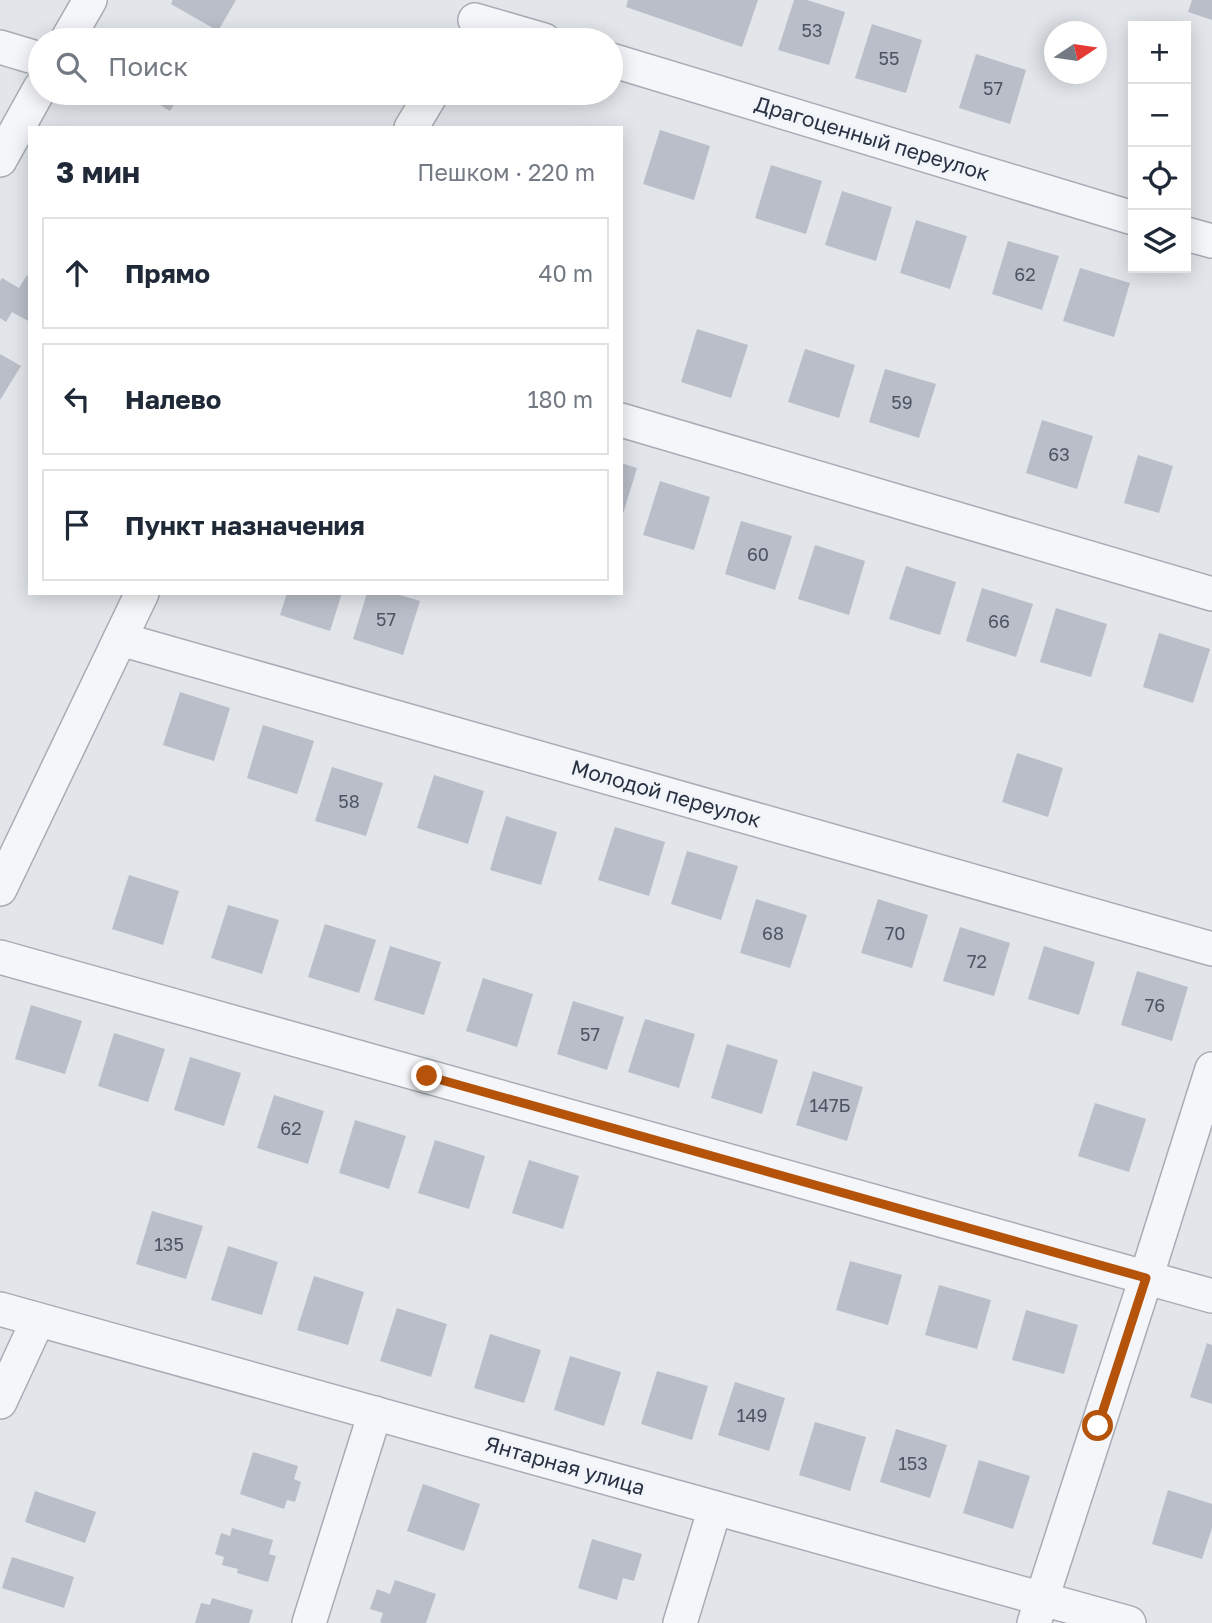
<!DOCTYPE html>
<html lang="ru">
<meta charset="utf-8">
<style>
body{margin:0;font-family:"Golos Text",sans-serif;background:#f2f2f3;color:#1f2937}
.controls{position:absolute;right:21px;top:21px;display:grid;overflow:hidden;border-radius:0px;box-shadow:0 4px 18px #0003}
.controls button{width:63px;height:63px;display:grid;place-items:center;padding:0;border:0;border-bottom:2px solid #e0e1e3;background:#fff;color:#1f2937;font:35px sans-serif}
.compass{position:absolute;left:1044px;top:21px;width:63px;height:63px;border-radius:50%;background:#fff;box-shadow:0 4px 18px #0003;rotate:77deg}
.stop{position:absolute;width:21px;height:21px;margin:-16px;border:5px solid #b45309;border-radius:50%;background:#fff}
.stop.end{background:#b45309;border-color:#fff;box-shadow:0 2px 7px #0008}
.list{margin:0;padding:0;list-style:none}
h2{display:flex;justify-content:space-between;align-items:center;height:91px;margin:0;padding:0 28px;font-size:30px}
h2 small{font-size:23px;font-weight:400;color:#747a83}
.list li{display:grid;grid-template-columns:46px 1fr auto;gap:21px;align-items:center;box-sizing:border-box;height:112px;margin:0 14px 14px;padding:0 14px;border:2px solid #e0e1e3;border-radius:0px}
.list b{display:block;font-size:26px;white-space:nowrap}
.list em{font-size:23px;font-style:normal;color:#747a83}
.icon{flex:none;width:38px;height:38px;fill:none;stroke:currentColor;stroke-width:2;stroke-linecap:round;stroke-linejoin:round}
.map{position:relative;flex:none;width:1212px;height:1623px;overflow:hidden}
.search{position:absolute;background:#fff;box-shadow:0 4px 18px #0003;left:28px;top:28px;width:595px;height:77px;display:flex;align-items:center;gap:18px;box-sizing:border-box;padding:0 24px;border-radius:38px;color:#747a83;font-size:26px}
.panel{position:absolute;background:#fff;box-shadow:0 4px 18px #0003;left:28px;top:126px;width:595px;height:469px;border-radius:0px}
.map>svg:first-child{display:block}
.building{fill:#b9bec8}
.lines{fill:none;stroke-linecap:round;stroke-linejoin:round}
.minor-casing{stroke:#a7acb5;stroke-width:36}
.minor{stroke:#f5f6f9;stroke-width:33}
.route{stroke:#b45309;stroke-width:9}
.labels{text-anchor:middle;stroke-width:6;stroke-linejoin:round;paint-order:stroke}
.number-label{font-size:18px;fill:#4d5564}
.street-label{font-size:21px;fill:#293243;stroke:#f1f4f8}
</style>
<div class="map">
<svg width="1212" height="1623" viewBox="0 0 1212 1623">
<rect width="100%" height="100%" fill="#e2e5ea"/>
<g class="building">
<polygon points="173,0 236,0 218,31 171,4"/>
<polygon points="628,0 758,0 742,47 626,7"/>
<polygon points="794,0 807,0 845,12 829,65 778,50"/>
<polygon points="1192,0 1212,0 1212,20 1188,12"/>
<polygon points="872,24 922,40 906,93 855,78"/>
<polygon points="976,54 1026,70 1010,124 959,108"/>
<polygon points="140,93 181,93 170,111"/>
<polygon points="660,130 710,146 694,200 643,184"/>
<polygon points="771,165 822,181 806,234 755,218"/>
<polygon points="842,191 892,207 876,261 825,245"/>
<polygon points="916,220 967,236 950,289 900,273"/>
<polygon points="1008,241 1059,256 1042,310 992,294"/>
<polygon points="1080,268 1130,283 1114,337 1063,321"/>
<polygon points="27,275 30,277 30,322 12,312 6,322 0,318 0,281 2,278 19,288"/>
<polygon points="697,329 748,345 731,398 681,382"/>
<polygon points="805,349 855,365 839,418 788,402"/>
<polygon points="0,354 21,366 0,400"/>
<polygon points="885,369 936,384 919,438 869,422"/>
<polygon points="1042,420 1093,436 1077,489 1026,473"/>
<polygon points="1138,455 1173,466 1159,513 1124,503"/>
<polygon points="621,463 637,468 622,517 621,517"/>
<polygon points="660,481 710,497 694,550 643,535"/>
<polygon points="741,521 792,536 775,590 725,574"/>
<polygon points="815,545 865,561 849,615 798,599"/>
<polygon points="906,566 956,582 940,635 889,619"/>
<polygon points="982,588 1033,604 1016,657 966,641"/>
<polygon points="287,593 342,593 330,631 280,615"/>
<polygon points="367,593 393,593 420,601 403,655 353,639"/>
<polygon points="1056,608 1107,624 1091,677 1040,662"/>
<polygon points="1159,633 1210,649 1193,703 1143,687"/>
<polygon points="180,692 230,708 214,761 163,745"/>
<polygon points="263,725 314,741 297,794 247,778"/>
<polygon points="1017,753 1063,768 1048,817 1002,802"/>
<polygon points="332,767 383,783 366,836 315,821"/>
<polygon points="434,775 484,791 468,844 417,828"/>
<polygon points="506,816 557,832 541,885 490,870"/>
<polygon points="615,827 665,842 649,896 598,880"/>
<polygon points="687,851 738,866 721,920 671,904"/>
<polygon points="129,875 179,891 163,945 112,929"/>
<polygon points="756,899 807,915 790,968 740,953"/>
<polygon points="878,899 928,915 912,968 861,953"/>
<polygon points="228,905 279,920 262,974 211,958"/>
<polygon points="325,924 376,940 359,993 308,977"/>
<polygon points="960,927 1010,943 994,996 943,981"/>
<polygon points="390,946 441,962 424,1015 374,1000"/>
<polygon points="1044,946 1095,962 1079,1015 1028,999"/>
<polygon points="1137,971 1188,987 1172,1041 1121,1025"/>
<polygon points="483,978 533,994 517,1047 466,1031"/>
<polygon points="573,1001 624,1017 607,1070 557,1054"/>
<polygon points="31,1005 82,1021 65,1074 15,1059"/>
<polygon points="645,1019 695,1034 679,1088 628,1072"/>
<polygon points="114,1033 165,1049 148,1102 98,1086"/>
<polygon points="727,1044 778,1060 762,1114 711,1098"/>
<polygon points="190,1057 241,1073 224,1126 174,1110"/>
<polygon points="813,1071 863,1087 847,1141 796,1125"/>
<polygon points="274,1095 324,1111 308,1164 257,1148"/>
<polygon points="1095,1103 1146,1119 1129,1172 1078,1156"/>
<polygon points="355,1120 406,1136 389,1189 339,1173"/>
<polygon points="435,1140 485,1156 469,1209 418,1193"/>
<polygon points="529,1160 579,1176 563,1229 512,1213"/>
<polygon points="152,1211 203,1226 186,1279 136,1264"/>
<polygon points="228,1246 278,1262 262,1315 211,1300"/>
<polygon points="850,1261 902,1275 888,1325 836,1310"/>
<polygon points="314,1276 364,1292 348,1345 297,1330"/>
<polygon points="939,1285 991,1300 977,1349 925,1335"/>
<polygon points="397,1308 447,1324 431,1377 380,1361"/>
<polygon points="1026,1310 1078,1325 1064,1374 1012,1360"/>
<polygon points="490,1334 541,1350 524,1403 474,1388"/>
<polygon points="1207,1343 1212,1345 1212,1404 1190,1397"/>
<polygon points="570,1356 621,1372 604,1426 554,1410"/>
<polygon points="657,1371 708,1386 692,1440 641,1424"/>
<polygon points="735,1382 785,1398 769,1451 718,1435"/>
<polygon points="815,1422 866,1437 850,1491 799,1475"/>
<polygon points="896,1429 947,1445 930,1498 880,1482"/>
<polygon points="253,1452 298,1466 294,1479 301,1482 295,1502 287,1500 284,1509 240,1494"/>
<polygon points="979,1460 1030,1476 1013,1529 963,1513"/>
<polygon points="423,1484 480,1504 464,1551 407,1531"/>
<polygon points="1168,1490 1212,1504 1212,1528 1202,1559 1152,1544"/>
<polygon points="35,1491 96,1512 85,1543 25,1522"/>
<polygon points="232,1528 273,1540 269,1554 276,1556 268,1582 237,1573 238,1569 222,1565 224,1557 215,1554 221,1533 230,1536"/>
<polygon points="592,1539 642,1554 634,1581 623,1578 617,1600 578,1588"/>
<polygon points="12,1557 74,1577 64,1608 2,1588"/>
<polygon points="395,1580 436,1594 426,1623 382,1623 380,1622 383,1613 370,1609 377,1589 390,1594"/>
<polygon points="212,1598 253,1610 249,1623 195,1623 201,1603 210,1605"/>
</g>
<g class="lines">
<g class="minor-casing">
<g id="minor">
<polyline points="475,20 544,40"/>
<polyline points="67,40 90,0"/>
<polyline points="0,47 40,59"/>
<polyline points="611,60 1133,218"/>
<polyline points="411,128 432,93"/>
<polyline points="0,160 40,88"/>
<polyline points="1186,234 1212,241"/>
<polyline points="621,420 1212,594"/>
<polyline points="120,639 1212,949"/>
<polyline points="0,889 142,593"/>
<polyline points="0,957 1212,1296"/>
<polyline points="0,1309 1129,1623"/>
<polyline points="0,1402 38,1320"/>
<polyline points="309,1623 375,1413"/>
<polyline points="680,1623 715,1508"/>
<polyline points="1034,1623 1146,1278 1212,1069"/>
</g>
</g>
<use href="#minor" class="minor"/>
</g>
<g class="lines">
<polyline class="route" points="427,1076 1146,1278 1098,1426"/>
</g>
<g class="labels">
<g class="number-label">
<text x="812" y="37">53</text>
<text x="889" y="65">55</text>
<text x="993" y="95">57</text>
<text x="1025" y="281">62</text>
<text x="902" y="409">59</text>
<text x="1059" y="461">63</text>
<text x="758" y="561">60</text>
<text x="386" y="626">57</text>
<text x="999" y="628">66</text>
<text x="349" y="808">58</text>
<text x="773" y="940">68</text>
<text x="895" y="940">70</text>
<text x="977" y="968">72</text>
<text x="1155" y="1012">76</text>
<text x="590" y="1041">57</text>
<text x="830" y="1112">147Б</text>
<text x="291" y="1135">62</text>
<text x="169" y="1251">135</text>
<text x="752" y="1422">149</text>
<text x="913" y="1470">153</text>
</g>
<g class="street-label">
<text transform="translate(872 139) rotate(17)" y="7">Драгоценный переулок</text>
<text transform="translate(666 794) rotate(16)" y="7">Молодой переулок</text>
<text transform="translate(565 1466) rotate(16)" y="7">Янтарная улица</text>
</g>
</g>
</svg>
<div class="controls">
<button>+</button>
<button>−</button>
<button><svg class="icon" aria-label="locate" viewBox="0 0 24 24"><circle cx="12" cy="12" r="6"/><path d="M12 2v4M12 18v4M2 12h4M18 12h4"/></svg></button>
<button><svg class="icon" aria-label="layers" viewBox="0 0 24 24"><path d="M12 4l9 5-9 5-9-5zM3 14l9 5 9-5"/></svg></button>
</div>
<svg class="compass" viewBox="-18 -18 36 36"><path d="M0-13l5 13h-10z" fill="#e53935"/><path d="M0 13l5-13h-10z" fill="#747a83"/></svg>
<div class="stop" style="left:1098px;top:1426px"></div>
<div class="stop end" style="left:427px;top:1076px"></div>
<div class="search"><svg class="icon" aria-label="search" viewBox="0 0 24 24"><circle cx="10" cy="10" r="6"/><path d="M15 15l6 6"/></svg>Поиск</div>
<section class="panel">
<h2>3 мин<small>Пешком · 220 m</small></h2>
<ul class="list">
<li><svg class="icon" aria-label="ahead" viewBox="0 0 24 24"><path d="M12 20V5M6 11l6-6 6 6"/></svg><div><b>Прямо</b></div><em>40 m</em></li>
<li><svg class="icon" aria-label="left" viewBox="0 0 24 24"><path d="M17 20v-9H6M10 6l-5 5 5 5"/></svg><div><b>Налево</b></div><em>180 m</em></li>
<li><svg class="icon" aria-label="arrive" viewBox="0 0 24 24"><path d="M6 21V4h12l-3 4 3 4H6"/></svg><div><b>Пункт назначения</b></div></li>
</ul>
</section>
</div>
